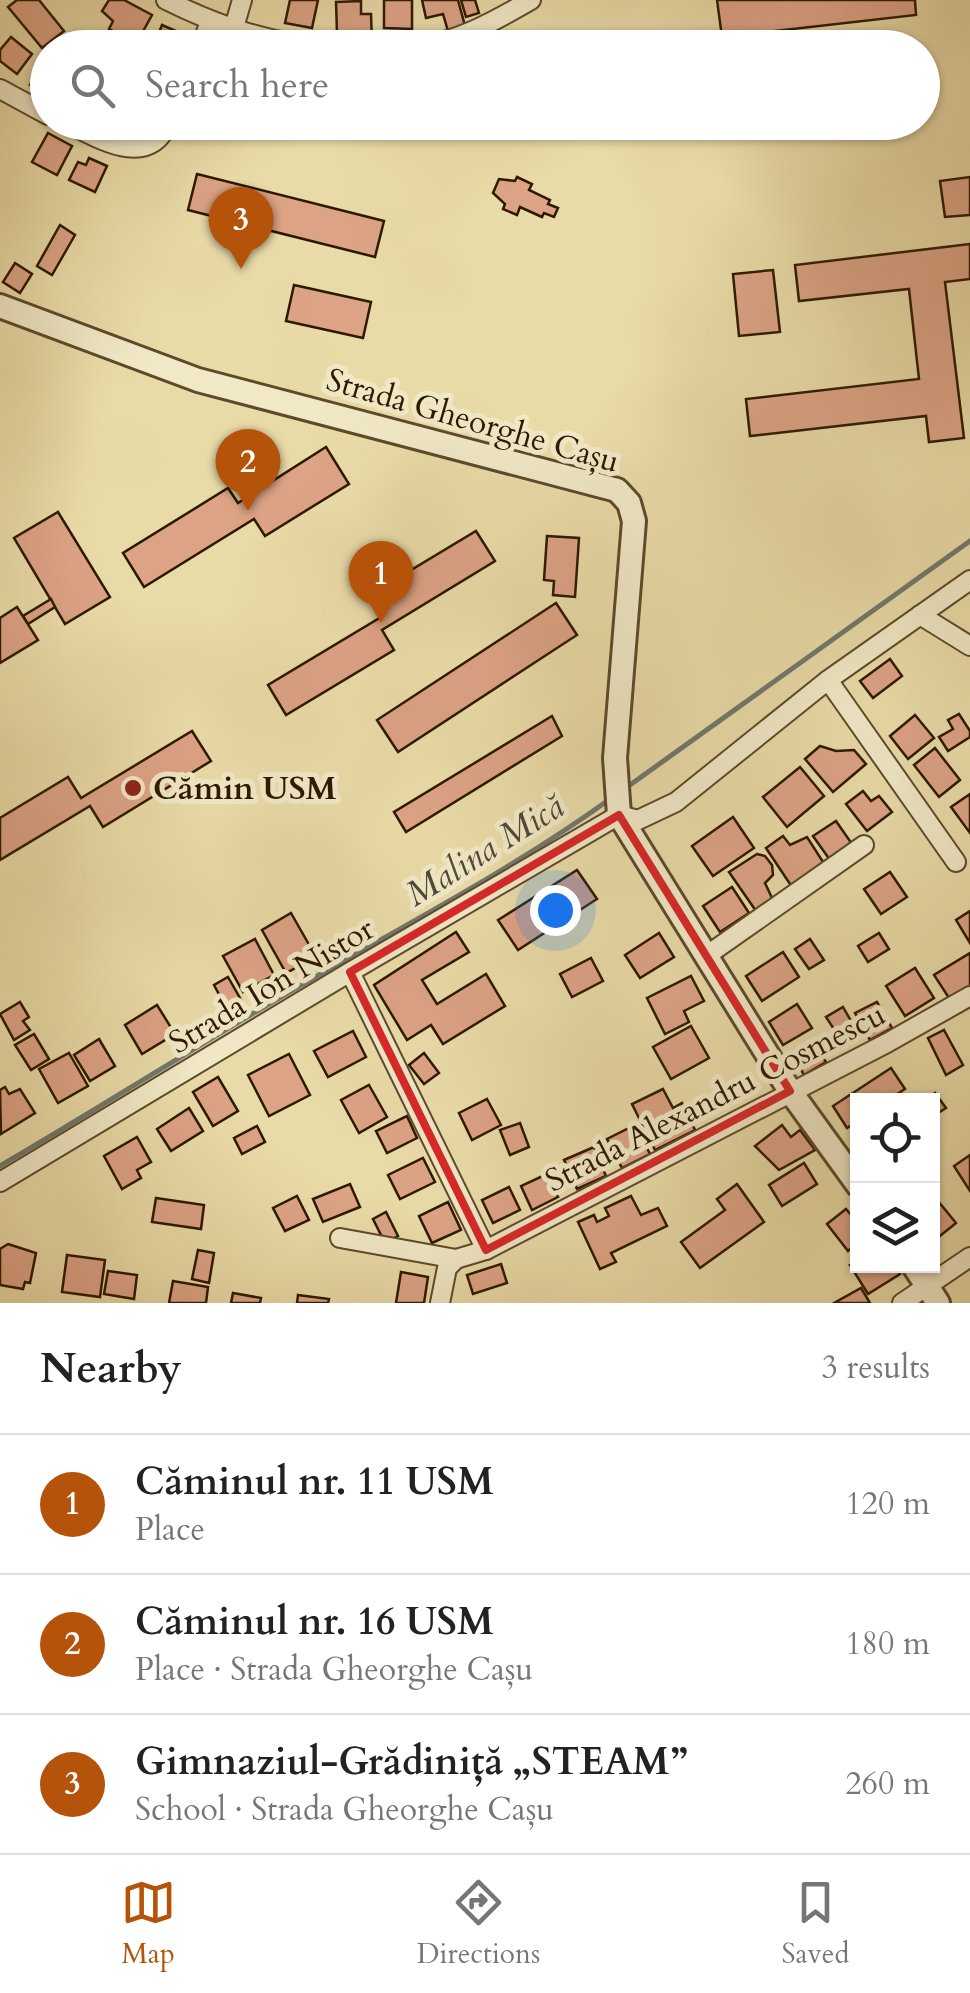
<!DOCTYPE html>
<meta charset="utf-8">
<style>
body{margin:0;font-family:Cardo,serif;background:#f6f6f6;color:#222}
.controls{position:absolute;right:30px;bottom:30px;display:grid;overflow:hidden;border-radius:0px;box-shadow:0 2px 8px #0004}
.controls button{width:90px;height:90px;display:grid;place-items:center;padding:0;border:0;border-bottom:2px solid #e0e0e0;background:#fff;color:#222;font:50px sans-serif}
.you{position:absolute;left:555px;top:910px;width:35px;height:35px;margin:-25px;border:8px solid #fff;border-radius:50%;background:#1a73e8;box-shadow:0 0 0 15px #1a73e833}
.badge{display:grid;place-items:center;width:65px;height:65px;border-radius:50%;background:#b45309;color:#fff;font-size:32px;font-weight:700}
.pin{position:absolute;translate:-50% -82px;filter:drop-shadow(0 2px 5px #0008)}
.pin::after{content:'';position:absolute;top:52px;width:35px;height:30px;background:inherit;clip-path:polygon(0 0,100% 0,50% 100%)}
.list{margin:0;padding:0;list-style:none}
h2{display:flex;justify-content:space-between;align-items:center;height:130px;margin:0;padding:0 40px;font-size:42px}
h2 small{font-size:32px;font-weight:400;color:#767676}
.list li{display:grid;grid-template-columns:65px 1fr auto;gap:30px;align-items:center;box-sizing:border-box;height:140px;padding:0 40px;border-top:2px solid #e0e0e0}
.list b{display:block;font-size:38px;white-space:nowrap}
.list p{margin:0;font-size:32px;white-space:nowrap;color:#767676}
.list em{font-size:32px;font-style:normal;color:#767676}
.icon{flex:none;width:55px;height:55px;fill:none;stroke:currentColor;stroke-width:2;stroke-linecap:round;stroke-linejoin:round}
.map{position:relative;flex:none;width:970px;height:1303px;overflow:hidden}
.search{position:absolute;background:#fff;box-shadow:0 2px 8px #0004;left:30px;right:30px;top:30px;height:110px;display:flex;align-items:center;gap:25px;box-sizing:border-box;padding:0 35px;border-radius:55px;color:#767676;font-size:38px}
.sheet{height:550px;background:#fff}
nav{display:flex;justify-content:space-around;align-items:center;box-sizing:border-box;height:140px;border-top:2px solid #e0e0e0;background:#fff;font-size:28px;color:#767676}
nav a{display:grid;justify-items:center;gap:5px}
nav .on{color:#b45309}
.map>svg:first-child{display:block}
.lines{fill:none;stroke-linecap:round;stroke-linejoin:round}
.stream{stroke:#71786d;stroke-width:5}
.building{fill:#dca385;stroke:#2d1900;stroke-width:2.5}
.minor-casing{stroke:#5c4a2a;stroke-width:22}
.tertiary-casing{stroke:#5c4a2a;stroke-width:28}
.minor{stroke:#f1e8c6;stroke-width:18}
.tertiary{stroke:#f1e8c6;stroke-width:22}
.marked{fill:none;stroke:#d62828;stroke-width:8;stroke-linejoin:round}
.poi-dot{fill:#8f2418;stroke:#f1e8c6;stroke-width:4}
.labels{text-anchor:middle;stroke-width:10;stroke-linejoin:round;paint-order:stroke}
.street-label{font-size:32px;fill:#2d1900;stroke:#f1e8c6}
.poi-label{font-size:32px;font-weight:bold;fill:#2d1900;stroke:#f1e8c6;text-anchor:start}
.water-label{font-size:35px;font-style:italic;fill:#4f4936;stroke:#f1e8c6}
</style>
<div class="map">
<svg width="970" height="1303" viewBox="0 0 970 1303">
<rect width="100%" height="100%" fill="#e9dba8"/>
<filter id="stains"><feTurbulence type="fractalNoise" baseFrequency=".002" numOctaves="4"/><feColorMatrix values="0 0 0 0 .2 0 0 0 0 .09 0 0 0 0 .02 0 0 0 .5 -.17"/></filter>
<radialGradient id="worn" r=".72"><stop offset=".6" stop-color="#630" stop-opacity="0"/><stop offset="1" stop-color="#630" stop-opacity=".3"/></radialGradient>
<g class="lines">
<g class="stream">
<polyline points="623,790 970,541"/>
<path d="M0 1166C91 1113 179 1057 269 1004 383 936 502 877 610 799"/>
</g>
</g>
<g class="building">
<polygon points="17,0 39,0 64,31 42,48 8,7"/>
<polygon points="109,0 124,0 152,15 136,44 128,45 118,38 119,34 109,29 113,21 102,11"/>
<polygon points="290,0 318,0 312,28 285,23"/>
<polygon points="384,0 412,0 412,29 384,28"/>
<polygon points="422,0 458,0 465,26 448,31 443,14 426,18"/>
<polygon points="461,0 475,0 479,13 466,17"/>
<polygon points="717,0 915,0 916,15 722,37"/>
<polygon points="361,1 361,14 371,14 372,43 349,43 349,33 337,33 336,2"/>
<polygon points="162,25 185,35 180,48 153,48"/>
<polygon points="11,37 32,54 17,74 0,61 0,50"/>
<polygon points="44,59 48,62 48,95 30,85"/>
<polygon points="48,133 72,146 57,175 32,162"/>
<polygon points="89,158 107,166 95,192 69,180 78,162 86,165"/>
<polygon points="197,174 384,221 375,257 188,210"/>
<polygon points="517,177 532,184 529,190 550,200 548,204 558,208 554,217 544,213 542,217 520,207 517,215 503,209 505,204 493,193 499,179 515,181"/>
<polygon points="970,177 970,215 945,217 940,181"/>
<polygon points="60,225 75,235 52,275 37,266"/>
<polygon points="970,244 970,279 945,282 964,438 929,442 926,416 750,436 746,399 919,379 909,289 799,301 795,265"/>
<polygon points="15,263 32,274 20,293 3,282"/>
<polygon points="773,270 780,332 739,336 733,274"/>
<polygon points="294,285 371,302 363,338 286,321"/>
<polygon points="326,447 349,484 265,536 254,519 144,587 123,553 228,488 238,503"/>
<polygon points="58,512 110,597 65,624 14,538"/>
<polygon points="476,531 495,561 382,630 394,650 286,715 268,685 381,617 368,596"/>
<polygon points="547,536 579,538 575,597 553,595 554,581 544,580"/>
<polygon points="51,599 55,607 28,624 23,616"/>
<polygon points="556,603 577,635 398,752 377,720"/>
<polygon points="17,607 38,640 0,663 0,618"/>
<polygon points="890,659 902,676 873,698 860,681"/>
<polygon points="959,714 970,731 970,737 948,751 939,737 953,729 948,720"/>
<polygon points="915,715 934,738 908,759 890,736"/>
<polygon points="552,716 562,736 406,832 394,812"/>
<polygon points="192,731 211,761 103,827 90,806 0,860 0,818 68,777 81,798"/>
<polygon points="820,746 836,751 854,750 866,764 833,792 805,759"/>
<polygon points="935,748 960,780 939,797 914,765"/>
<polygon points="800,767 824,796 787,827 763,797"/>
<polygon points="863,791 871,801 879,796 892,812 867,831 846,804"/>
<polygon points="970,794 970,833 951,807"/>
<polygon points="733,817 754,848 713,876 692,846"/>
<polygon points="836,821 852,844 830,860 813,836"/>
<polygon points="783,836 790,845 807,837 825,865 792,887 766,848"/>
<polygon points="757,854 765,856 772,865 773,875 765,883 773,900 756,911 729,872"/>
<polygon points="577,870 597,899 518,950 498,920"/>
<polygon points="890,872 907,897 881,914 864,889"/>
<polygon points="732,887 749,913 720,932 703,906"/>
<polygon points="970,911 970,943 956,920"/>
<polygon points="291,913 316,957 286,973 262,930"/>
<polygon points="456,932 469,952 422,980 437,1004 486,974 505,1006 443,1044 431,1025 407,1040 374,985"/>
<polygon points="659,933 674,957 640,978 625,955"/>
<polygon points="879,933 889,949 868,962 858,946"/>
<polygon points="255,939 274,975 243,992 223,956"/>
<polygon points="810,939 824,960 809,969 795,949"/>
<polygon points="783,952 799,977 762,1001 746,976"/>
<polygon points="970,953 970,989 951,1001 934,975"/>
<polygon points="591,958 603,981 572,997 560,974"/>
<polygon points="915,968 934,998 905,1016 886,986"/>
<polygon points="691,976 704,1001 684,1011 689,1022 665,1034 647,998"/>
<polygon points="228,977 244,1005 229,1013 214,985"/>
<polygon points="20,1002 29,1017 23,1021 30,1030 14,1040 0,1014"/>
<polygon points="877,1002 892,1028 870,1040 855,1013"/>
<polygon points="797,1004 812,1028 783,1045 769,1022"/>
<polygon points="157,1005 175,1034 142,1054 125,1025"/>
<polygon points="843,1007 855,1028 839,1037 826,1017"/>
<polygon points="691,1026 709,1058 671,1079 653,1047"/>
<polygon points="944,1030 963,1065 946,1075 928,1038"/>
<polygon points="353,1031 366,1057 328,1077 314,1051"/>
<polygon points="34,1034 49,1059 31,1070 15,1045"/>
<polygon points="99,1039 115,1066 90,1081 74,1055"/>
<polygon points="814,1043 826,1062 804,1075 793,1056"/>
<polygon points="69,1053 88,1086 58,1103 39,1069"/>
<polygon points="424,1053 439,1073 424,1084 409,1065"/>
<polygon points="289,1054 310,1095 269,1116 248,1075"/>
<polygon points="891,1068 905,1089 888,1100 858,1100 858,1121 847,1128 833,1106"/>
<polygon points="218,1077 238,1111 213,1126 193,1092"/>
<polygon points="369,1085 387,1117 359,1133 341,1100"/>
<polygon points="5,1087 9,1094 20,1089 35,1113 1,1134 0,1090"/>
<polygon points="663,1089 673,1108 682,1103 695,1130 655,1150 632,1104"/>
<polygon points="935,1093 946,1108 932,1117 932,1100 925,1100"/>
<polygon points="487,1099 501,1125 472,1140 459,1113"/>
<polygon points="189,1108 203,1131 171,1151 157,1129"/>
<polygon points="407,1116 417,1138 387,1153 376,1131"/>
<polygon points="520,1123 529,1147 510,1155 500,1130"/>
<polygon points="635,1125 650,1154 622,1168 607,1139"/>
<polygon points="782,1125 791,1137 800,1130 815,1150 779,1170 755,1146"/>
<polygon points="257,1126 265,1142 242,1154 234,1138"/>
<polygon points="137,1137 151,1162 137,1170 141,1178 122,1189 104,1156"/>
<polygon points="594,1147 606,1176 577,1189 564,1160"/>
<polygon points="970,1155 970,1191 954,1166"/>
<polygon points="423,1158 435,1182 400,1199 388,1175"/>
<polygon points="804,1163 817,1184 782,1206 769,1185"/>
<polygon points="547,1174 558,1197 532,1210 521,1186"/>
<polygon points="350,1184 360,1207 323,1222 313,1199"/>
<polygon points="737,1184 764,1222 700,1268 681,1242 725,1210 717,1199"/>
<polygon points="509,1187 520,1210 493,1223 482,1200"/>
<polygon points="297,1196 309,1220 285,1231 273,1208"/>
<polygon points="631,1196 641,1215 658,1208 667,1226 611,1253 616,1262 600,1269 578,1222 594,1215 597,1222 609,1216 605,1208"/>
<polygon points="934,1196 956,1223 935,1240 932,1238"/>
<polygon points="156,1198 204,1205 201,1229 152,1222"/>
<polygon points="448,1202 461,1230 432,1243 419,1216"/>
<polygon points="846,1209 858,1223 858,1243 848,1251 827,1224"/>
<polygon points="386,1212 398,1236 385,1243 373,1219"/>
<polygon points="8,1244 36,1253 30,1283 25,1282 23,1289 0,1285 0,1249"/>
<polygon points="198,1250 214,1253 209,1283 192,1279"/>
<polygon points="67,1255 105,1260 100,1297 62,1292"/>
<polygon points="858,1261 858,1266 895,1266 900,1274 868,1294 850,1265"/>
<polygon points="501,1264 507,1283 473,1294 467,1275"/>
<polygon points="108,1271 137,1275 134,1299 104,1294"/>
<polygon points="401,1272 428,1277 424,1303 396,1303"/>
<polygon points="173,1281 208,1287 206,1303 169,1303"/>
<polygon points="861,1288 870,1303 834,1303"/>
<polygon points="233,1293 261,1298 260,1303 231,1303"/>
<polygon points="298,1295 329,1299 328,1303 297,1303"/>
</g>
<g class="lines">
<g class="minor-casing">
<g id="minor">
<path d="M166 0C218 26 267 42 325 48"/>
<polyline points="233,31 242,0"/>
<polyline points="200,48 210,22"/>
<path d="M413 48C457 42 493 22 531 0"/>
<polyline points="0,89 48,115"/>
<path d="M65 122C98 138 148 171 169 122"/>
<polyline points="920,615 970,646"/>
<polyline points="828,680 956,862"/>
<polyline points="706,956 864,845"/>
<polyline points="350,972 486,1250"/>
<polyline points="0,1182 350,972 619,815 638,820 676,802 828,680 970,580"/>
<polyline points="340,1238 456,1259 486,1250 887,1043 970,996"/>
<polyline points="440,1303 447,1268 456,1259"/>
<polyline points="902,1303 970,1257"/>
</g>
</g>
<g class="tertiary-casing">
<g id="tertiary">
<polyline points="0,306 198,380 617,490 629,503 634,521 615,758 619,815 790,1091 858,1185"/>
<polyline points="914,1266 938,1303"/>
</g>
</g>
<use href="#minor" class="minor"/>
<use href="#tertiary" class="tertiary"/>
</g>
<path class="marked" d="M619 815 790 1091 486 1250 350 972Z"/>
<circle class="poi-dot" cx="133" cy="788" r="10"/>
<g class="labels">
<g class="street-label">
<text transform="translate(473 420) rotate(16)" y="11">Strada Gheorghe Cașu</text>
<text transform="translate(271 985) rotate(-31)" y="11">Strada Ion Nistor</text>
<text transform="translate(715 1097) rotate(-27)" y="11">Strada Alexandru Cosmescu</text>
</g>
<g class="poi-label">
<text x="153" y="799">Cămin USM</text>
</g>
<g class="water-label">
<text transform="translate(484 850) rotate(-32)" y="12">Malina Mică</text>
</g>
</g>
<rect width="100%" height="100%" filter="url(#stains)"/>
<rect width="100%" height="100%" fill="url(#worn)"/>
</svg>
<div class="controls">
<button><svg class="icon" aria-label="locate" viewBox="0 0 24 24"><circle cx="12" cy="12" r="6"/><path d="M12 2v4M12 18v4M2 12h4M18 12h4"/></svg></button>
<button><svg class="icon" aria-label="layers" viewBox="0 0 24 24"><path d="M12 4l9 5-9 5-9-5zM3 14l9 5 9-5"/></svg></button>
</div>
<div class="you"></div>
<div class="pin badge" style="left:381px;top:623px">1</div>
<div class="pin badge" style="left:248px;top:511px">2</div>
<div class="pin badge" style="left:241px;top:269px">3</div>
<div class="search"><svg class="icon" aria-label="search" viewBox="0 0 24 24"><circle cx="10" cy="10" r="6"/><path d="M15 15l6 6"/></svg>Search here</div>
</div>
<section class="sheet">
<h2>Nearby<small>3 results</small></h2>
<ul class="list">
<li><span class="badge">1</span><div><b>Căminul nr. 11 USM</b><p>Place</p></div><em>120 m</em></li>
<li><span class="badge">2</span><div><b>Căminul nr. 16 USM</b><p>Place · Strada Gheorghe Cașu</p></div><em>180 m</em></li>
<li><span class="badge">3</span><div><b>Gimnaziul-Grădiniță „STEAM”</b><p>School · Strada Gheorghe Cașu</p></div><em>260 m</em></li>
</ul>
</section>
<nav>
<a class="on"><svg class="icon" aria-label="map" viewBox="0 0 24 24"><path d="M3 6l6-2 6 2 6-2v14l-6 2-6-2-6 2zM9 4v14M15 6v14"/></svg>Map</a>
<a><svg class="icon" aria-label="directions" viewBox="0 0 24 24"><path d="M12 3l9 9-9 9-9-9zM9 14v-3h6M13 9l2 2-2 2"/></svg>Directions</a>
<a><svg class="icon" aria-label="saved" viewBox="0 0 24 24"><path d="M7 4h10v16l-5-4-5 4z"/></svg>Saved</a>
</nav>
